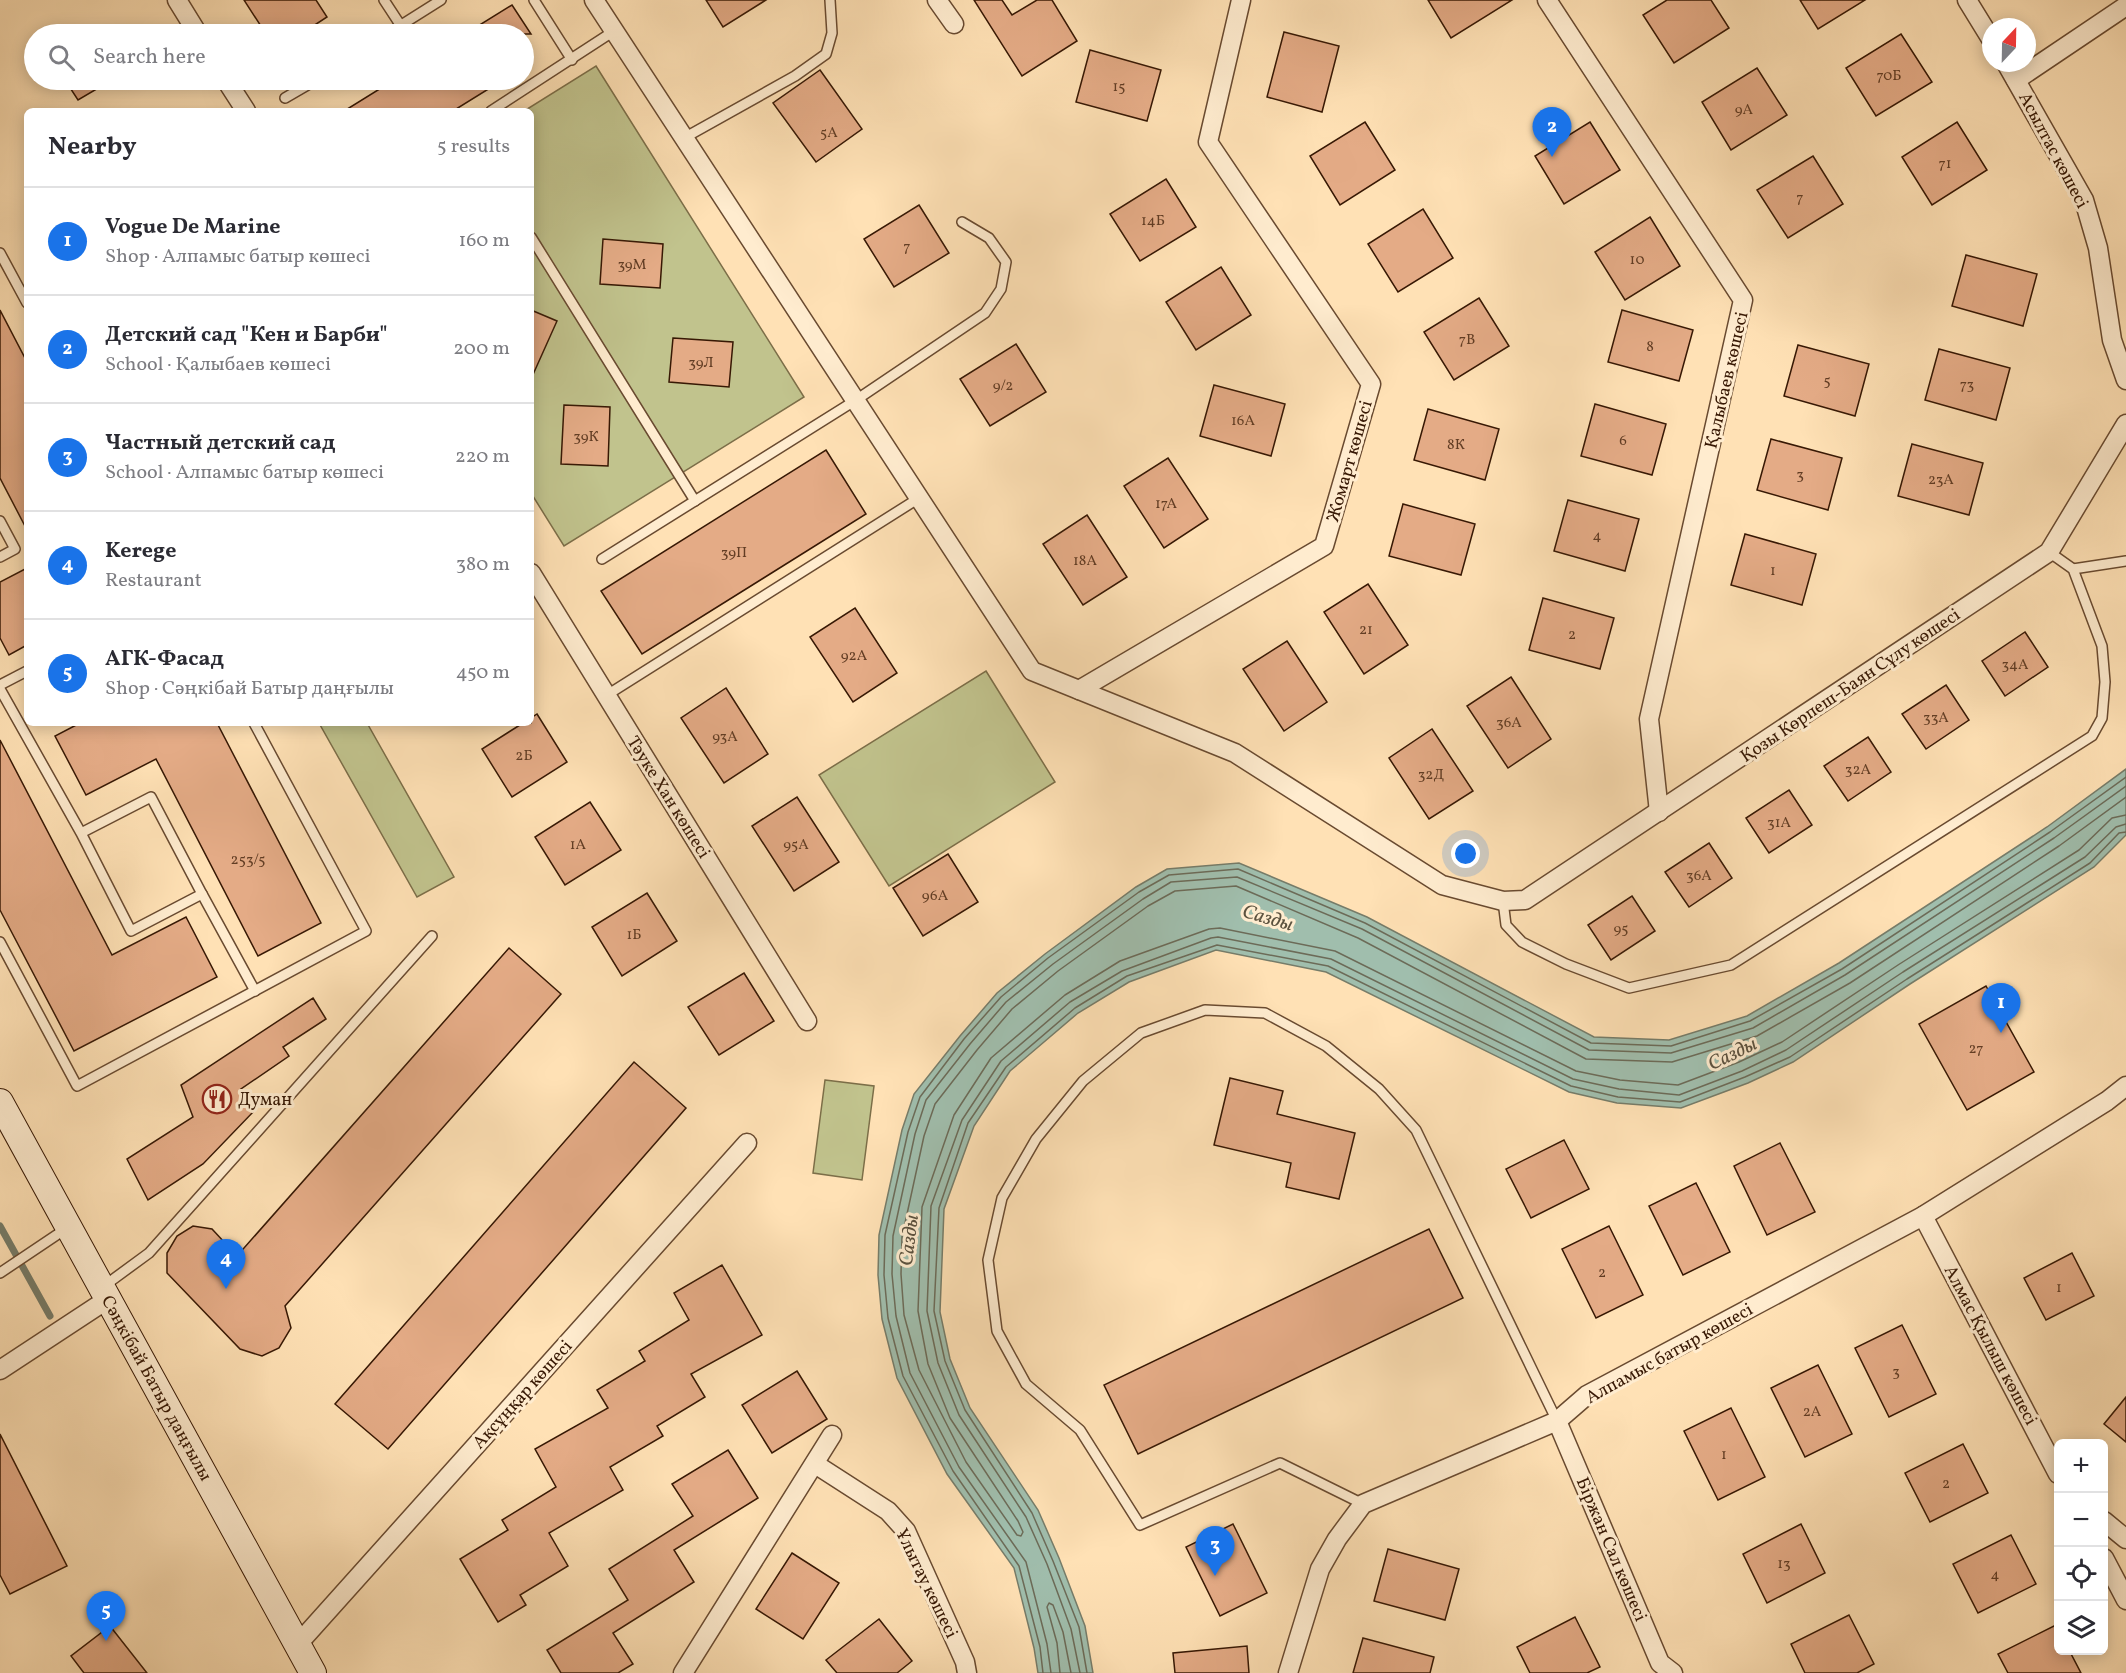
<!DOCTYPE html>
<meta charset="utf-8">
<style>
body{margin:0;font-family:Vollkorn,serif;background:#f7f7f7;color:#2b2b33}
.controls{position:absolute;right:18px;bottom:18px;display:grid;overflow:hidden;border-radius:9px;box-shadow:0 3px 15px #0003}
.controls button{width:54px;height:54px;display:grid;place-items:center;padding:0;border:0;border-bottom:2px solid #e1e1e2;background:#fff;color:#2b2b33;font:30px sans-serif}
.compass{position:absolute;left:1982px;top:18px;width:54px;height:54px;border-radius:50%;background:#fff;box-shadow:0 3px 15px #0003;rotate:22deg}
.you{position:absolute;left:1466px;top:854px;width:21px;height:21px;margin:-15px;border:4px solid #fff;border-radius:50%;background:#1a73e8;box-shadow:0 0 0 9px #1a73e833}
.badge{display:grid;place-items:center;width:39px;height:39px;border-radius:50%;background:#1a73e8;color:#fff;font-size:20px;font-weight:700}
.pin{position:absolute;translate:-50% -50px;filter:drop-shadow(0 2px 3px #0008)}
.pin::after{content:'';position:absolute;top:32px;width:21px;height:18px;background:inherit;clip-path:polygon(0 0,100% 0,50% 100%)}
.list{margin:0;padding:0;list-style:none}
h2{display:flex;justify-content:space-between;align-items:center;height:78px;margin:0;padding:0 24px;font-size:26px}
h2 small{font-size:20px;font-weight:400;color:#7c7c81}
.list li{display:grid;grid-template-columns:39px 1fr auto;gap:18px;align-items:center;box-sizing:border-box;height:108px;padding:0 24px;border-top:2px solid #e1e1e2}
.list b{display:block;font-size:22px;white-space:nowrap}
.list p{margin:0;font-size:20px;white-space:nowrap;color:#7c7c81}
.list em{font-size:20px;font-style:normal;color:#7c7c81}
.icon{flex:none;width:33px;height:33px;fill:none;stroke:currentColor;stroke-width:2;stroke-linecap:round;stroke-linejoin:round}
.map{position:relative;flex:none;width:2126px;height:1673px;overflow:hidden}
.search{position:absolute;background:#fff;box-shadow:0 3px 15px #0003;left:24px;top:24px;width:510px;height:66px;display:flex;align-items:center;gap:15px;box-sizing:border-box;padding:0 21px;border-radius:33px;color:#7c7c81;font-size:22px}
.panel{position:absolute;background:#fff;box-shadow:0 3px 15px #0003;left:24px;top:108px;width:510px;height:618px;border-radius:9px}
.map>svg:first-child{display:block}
.green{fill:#c1c38d;stroke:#7c6e48;stroke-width:1.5}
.water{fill:#a0bead;stroke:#767c69;stroke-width:1.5}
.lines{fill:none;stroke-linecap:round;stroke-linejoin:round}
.shore{stroke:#6c6b58;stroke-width:1.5}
.stream{stroke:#767c69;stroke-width:7}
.building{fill:#e4ab86;stroke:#371804;stroke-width:1.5}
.service-casing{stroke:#694a30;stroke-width:12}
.minor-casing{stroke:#694a30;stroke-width:21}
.secondary-casing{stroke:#371804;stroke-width:28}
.service{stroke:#ffeccf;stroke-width:9}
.minor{stroke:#ffeccf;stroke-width:18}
.secondary{stroke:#ffeccf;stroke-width:26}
.labels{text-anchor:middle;stroke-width:6;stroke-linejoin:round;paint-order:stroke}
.number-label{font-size:15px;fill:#623d24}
.street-label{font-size:18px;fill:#371804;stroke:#ffeccf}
.poi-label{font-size:18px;fill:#371804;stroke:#ffeccf;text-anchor:start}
.water-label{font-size:20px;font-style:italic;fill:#5c523f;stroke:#ffeccf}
</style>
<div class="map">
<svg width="2126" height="1673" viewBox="0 0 2126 1673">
<rect width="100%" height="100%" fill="#ffe1b5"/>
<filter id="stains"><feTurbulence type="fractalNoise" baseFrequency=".00333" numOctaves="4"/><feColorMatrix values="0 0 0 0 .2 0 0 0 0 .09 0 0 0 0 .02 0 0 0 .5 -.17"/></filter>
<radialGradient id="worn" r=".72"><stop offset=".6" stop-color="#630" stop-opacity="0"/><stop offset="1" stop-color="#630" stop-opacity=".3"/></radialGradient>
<g class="green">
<polygon points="596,66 804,397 564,546 531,493 531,111 524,111"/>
<polygon points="986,671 1055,782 889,886 819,775"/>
<polygon points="319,723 367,723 454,877 417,897"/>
<polygon points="825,1080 874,1086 862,1180 813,1173"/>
</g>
<polygon class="water" points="2126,769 2126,835 2094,867 1910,984 1793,1062 1748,1083 1681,1108 1617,1103 1569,1092 1326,972 1216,950 1129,982 1078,1013 1010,1071 974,1126 944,1209 940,1312 950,1359 970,1408 1038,1510 1059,1558 1085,1626 1093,1673 1038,1673 1034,1648 1014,1568 947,1474 897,1378 882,1319 878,1275 879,1235 902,1130 914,1094 960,1036 997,993 1045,954 1136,887 1167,869 1239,863 1367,917 1594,1037 1669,1040 1747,1016 1839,963 2047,827"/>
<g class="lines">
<g class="shore">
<polyline points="2126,797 2059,846 1850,983 1757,1036 1672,1062 1586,1059 1358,938 1236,886 1175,891 1148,906 1058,971 1012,1009 977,1050 935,1104 924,1136 902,1237 901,1274 904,1315 919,1370 966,1462 1017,1535 1021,1536 1023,1532 1018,1521 950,1418 928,1364 918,1311 922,1207 954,1115 991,1058 1065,995 1120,961 1209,929 1220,928 1335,951 1576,1071 1620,1080 1678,1085 1739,1062 1782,1042 1898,965 2079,850 2112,818 2126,815"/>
<polyline points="1043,1673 1040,1647 1019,1566 953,1471 903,1376 888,1318 884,1275 885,1235 908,1132 920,1097 964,1039 1001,997 1048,958 1139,892 1169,875 1238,869 1365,923 1591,1043 1671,1046 1750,1021 1842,969 2050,832 2126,777"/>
<polyline points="1051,1673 1047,1644 1026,1562 959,1467 910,1373 896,1316 892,1274 893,1236 915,1134 926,1100 970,1044 1006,1002 1053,964 1143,899 1171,882 1237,877 1362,929 1589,1050 1671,1053 1753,1028 1845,975 2054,838 2126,786"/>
<polyline points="1060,1673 1057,1643 1047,1607 1049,1603 1053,1605 1063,1632 1071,1673"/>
<polyline points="1080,1673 1071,1629 1047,1564 1026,1517 959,1415 938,1363 927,1311 931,1206 962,1120 1001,1061 1070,1002 1122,971 1211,938 1218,937 1331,959 1573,1079 1619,1089 1679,1095 1742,1071 1786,1050 1903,972 2085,857 2116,827 2126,824"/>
<polyline points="1087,1673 1079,1627 1053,1561 1032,1513 965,1410 945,1361 934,1311 939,1208 968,1123 1006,1067 1075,1008 1127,976 1217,945 1328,966 1571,1086 1618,1097 1680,1102 1745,1077 1790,1057 1907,979 2090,863 2119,833 2126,832"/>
</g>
<polyline class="stream" points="0,1226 50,1316"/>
</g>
<g class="building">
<polygon points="244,0 316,0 327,17 301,34 266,34"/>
<polygon points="706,0 766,0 723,27"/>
<polygon points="974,0 1002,0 1012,15 1037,0 1052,0 1077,41 1022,76"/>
<polygon points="1428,0 1512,0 1451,38"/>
<polygon points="1667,0 1711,0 1729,28 1674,63 1643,15"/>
<polygon points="1800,0 1865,0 1818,29"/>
<polygon points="512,5 531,34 465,34"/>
<polygon points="1284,32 1339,46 1322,112 1267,97"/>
<polygon points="1901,34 1932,82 1876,116 1846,68"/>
<polygon points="1090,50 1161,70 1147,121 1076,102"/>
<polygon points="1757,68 1787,115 1731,150 1702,102"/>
<polygon points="820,70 862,129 816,162 773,103"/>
<polygon points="65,80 112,80 78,100"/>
<polygon points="394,80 503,80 453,111 344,111"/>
<polygon points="1365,122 1395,170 1340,205 1310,156"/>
<polygon points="1590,122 1620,170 1564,204 1535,156"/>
<polygon points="1957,122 1987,170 1932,205 1902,157"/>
<polygon points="1813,156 1843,204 1788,238 1757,190"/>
<polygon points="1166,179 1196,227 1140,261 1110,214"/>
<polygon points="919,205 949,253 894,287 864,239"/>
<polygon points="1423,209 1453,258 1398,292 1368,244"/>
<polygon points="1650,217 1680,266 1625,300 1595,252"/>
<polygon points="603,239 663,244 660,288 600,284"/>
<polygon points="1966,255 2037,274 2023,326 1952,306"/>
<polygon points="1221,267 1251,315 1196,350 1166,302"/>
<polygon points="1479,298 1509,346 1454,380 1424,332"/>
<polygon points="0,310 27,362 27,530 0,478"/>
<polygon points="531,310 557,321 531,379"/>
<polygon points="1622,310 1693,330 1679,381 1608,362"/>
<polygon points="673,338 733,342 729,387 669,382"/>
<polygon points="1016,344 1046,392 990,426 960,379"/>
<polygon points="1798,345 1869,364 1855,416 1784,396"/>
<polygon points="1939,349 2010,368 1996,420 1925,400"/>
<polygon points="1214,385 1285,404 1271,456 1200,436"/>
<polygon points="1595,404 1666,424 1652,475 1581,456"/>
<polygon points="564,405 610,407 608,466 561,464"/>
<polygon points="1428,409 1499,429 1485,480 1414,460"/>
<polygon points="1771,439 1842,458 1828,510 1757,490"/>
<polygon points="1912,444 1983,463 1969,515 1898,496"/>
<polygon points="826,450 866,514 642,654 601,591"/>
<polygon points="1168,458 1208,519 1164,548 1124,486"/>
<polygon points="1568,500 1639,519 1625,571 1554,551"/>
<polygon points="1403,504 1475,524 1461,575 1389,556"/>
<polygon points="1087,515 1127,577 1083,605 1043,544"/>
<polygon points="1745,534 1816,554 1802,605 1731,585"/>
<polygon points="27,568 27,645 9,655 0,638 0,582"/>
<polygon points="1368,584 1408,645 1364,674 1324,612"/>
<polygon points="1543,598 1614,618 1600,669 1529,650"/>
<polygon points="855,608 897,673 853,702 810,637"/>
<polygon points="2025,632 2048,667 2005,696 1982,661"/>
<polygon points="1287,641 1327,702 1284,731 1243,669"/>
<polygon points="1511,677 1551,739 1508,768 1467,706"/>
<polygon points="1946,685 1969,720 1926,749 1902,714"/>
<polygon points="726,688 768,754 724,783 681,718"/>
<polygon points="537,714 567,762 512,797 482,749 523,723 531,723 531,718"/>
<polygon points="80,723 217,723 321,923 258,956 156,759 86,795 55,736"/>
<polygon points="1432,729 1473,791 1429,819 1389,758"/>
<polygon points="1868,737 1891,772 1848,801 1824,766"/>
<polygon points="0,740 112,955 186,917 217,977 74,1051 0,910"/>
<polygon points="1789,790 1812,825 1769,853 1746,818"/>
<polygon points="797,797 839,862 794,891 752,826"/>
<polygon points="590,802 621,850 565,885 535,837"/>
<polygon points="1709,843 1732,878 1689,907 1665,872"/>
<polygon points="948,854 978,902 923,936 893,888"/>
<polygon points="647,893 677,941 622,976 592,927"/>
<polygon points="1632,896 1655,931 1611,960 1588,925"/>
<polygon points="509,948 561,994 285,1306 291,1328 279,1348 262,1356 240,1349 167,1273 167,1253 177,1236 193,1226 212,1229 237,1256"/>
<polygon points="744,973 774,1021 719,1055 688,1007"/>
<polygon points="1986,986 2034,1072 1967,1110 1919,1024"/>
<polygon points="313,998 326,1019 283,1047 289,1056 241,1089 255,1110 203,1164 148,1200 127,1159 193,1117 181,1085"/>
<polygon points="634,1062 686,1108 388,1449 335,1404"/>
<polygon points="1230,1078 1283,1091 1277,1114 1355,1133 1339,1199 1286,1187 1291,1163 1214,1145"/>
<polygon points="1564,1140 1589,1189 1531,1218 1506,1169"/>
<polygon points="1780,1143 1815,1212 1767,1235 1734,1166"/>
<polygon points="1696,1183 1730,1252 1683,1275 1649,1206"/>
<polygon points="1609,1226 1643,1295 1596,1318 1562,1249"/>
<polygon points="1429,1229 1463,1298 1138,1454 1104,1385"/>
<polygon points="2072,1253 2094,1296 2046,1320 2024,1278"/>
<polygon points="722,1265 762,1335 691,1374 705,1397 657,1426 663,1436 610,1467 623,1490 549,1533 568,1566 520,1595 526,1605 498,1622 460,1559 508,1530 502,1520 556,1487 535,1449 608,1408 597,1390 645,1361 639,1351 689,1320 674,1293"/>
<polygon points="1902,1325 1936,1394 1889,1417 1855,1348"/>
<polygon points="1818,1365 1852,1434 1805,1457 1771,1388"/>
<polygon points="797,1371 827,1419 772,1453 742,1405"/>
<polygon points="2126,1397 2126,1442 2104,1424"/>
<polygon points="1731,1408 1765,1477 1718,1500 1684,1431"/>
<polygon points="0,1434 67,1566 10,1594 0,1575"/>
<polygon points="1963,1444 1988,1493 1930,1522 1905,1473"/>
<polygon points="728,1450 758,1498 674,1550 694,1582 613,1633 633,1664 618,1673 561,1673 547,1650 628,1600 609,1569 693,1516 672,1484"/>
<polygon points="1233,1524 1267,1593 1220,1616 1186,1547"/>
<polygon points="1801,1524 1825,1573 1767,1603 1743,1554"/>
<polygon points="2011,1535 2036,1584 1978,1613 1953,1564"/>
<polygon points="1388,1549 1459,1569 1445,1620 1374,1601"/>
<polygon points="792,1553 839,1583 803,1639 756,1609"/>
<polygon points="1849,1615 1874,1664 1857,1673 1805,1673 1791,1644"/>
<polygon points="1575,1617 1600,1667 1587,1673 1530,1673 1517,1647"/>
<polygon points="879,1619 912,1661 897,1673 837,1673 826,1660"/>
<polygon points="2058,1624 2058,1650 2069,1650 2081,1673 2008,1673 1998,1654"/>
<polygon points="110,1626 147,1673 84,1673 71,1656"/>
<polygon points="1363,1638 1434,1657 1430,1673 1353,1673"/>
<polygon points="1247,1646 1249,1673 1175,1673 1173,1653"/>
</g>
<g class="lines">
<g class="service-casing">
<g id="service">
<polyline points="384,0 401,26"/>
<polyline points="534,0 572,60"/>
<polyline points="387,34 441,0"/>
<polyline points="285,98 316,80"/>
<polyline points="491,111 614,31"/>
<polyline points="684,138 795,76 826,54 832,33 830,0"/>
<polyline points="531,237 695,501"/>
<polyline points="0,253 27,303"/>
<polyline points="0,521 15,549 0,557"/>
<polyline points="602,559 856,400 985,313 1001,289 1006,262 989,238 962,222"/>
<polyline points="2073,569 2126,561"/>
<polyline points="0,685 27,671"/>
<polyline points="0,689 81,833 131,931 202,894 151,797 81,833"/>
<polyline points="607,695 919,498"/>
<polyline points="202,894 255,991"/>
<polyline points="1503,901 1506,925 1522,942 1566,964 1629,988 1731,965 2092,736 2102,718 2105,682 2102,646 2073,569 2049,552"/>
<polyline points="0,942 77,1086 366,931 254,723"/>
<polyline points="0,1273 67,1228"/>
<polyline points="104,1286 149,1253 432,936"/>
<polyline points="1363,1504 1280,1463 1140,1525 1080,1430 1026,1384 997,1331 988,1260 1002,1198 1036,1139 1083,1081 1141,1033 1205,1010 1265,1013 1326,1046 1379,1089 1416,1130 1557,1421"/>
</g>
</g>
<g class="minor-casing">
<g id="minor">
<polyline points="177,0 198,34"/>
<polyline points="594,0 1032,671 1235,753 1442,885 1503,901 1525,900 2049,552 2126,424"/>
<polyline points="937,0 954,24"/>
<polyline points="1547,0 1743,300 1649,719 1659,812"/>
<polyline points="1967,0 1991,39"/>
<polyline points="2006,63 2084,200 2098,248 2112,340 2126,380"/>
<polyline points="226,80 246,111"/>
<polyline points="2016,80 2126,6"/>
<polyline points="531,573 807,1021"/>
<polyline points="1079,690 1324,546 1371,384 1208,142 1241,0"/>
<polyline points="1923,1216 2058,1474"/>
<polyline points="0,1370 108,1299"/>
<polyline points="1557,1421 1660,1663 1673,1673"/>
<polyline points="815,1464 888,1511 906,1531 965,1662 967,1673"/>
<polyline points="2104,1521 2126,1539"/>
<polyline points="2104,1558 2126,1600"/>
<polyline points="298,1644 747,1143"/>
<polyline points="683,1673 832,1435"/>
<polyline points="1288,1673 1320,1569 1337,1539 1363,1504 1557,1421 1587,1395 1923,1216 2107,1101 2126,1086"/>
</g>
</g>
<g class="secondary-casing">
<polyline id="secondary" points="0,1102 313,1673"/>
</g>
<use href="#service" class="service"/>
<use href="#minor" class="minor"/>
<use href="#secondary" class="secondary"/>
</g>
<defs>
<g id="restaurant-ring" transform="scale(1.5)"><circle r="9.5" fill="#ffeccf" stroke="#8f2418" stroke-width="1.5"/><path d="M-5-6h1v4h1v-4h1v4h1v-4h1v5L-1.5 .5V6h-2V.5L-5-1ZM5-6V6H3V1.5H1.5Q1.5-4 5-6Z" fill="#8f2418"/></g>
</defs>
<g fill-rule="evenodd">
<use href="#restaurant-ring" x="217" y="1099"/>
</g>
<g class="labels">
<g class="number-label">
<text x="1889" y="80">70Б</text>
<text x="1119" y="91">15</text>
<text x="1744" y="114">9А</text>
<text x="829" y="137">5А</text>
<text x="1945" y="168">71</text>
<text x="1800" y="202">7</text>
<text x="1153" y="225">14Б</text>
<text x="907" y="251">7</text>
<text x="1637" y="264">10</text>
<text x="632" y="269">39М</text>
<text x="1467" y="344">7В</text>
<text x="1650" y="351">8</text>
<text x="701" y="367">39Л</text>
<text x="1827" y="385">5</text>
<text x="1967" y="389">73</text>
<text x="1003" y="390">9/2</text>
<text x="1243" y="425">16А</text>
<text x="586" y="441">39К</text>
<text x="1623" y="445">6</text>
<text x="1456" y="449">8К</text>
<text x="1800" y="479">3</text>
<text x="1941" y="484">23А</text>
<text x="1166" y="508">17А</text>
<text x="1597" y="540">4</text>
<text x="734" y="557">39П</text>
<text x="1085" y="565">18А</text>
<text x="1773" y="575">1</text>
<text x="1366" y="634">21</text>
<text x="1572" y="639">2</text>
<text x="854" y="660">92А</text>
<text x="2015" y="669">34А</text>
<text x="1936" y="722">33А</text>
<text x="1509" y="727">36А</text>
<text x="725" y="741">93А</text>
<text x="524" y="760">2Б</text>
<text x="1858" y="774">32А</text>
<text x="1431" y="779">32Д</text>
<text x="1779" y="827">31А</text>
<text x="578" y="849">1А</text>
<text x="796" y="849">95А</text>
<text x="248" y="864">253/5</text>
<text x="1699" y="880">36А</text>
<text x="935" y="900">96А</text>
<text x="1621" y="933">95</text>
<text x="634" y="939">1Б</text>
<text x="1976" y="1053">27</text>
<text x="1602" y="1277">2</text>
<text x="2059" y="1292">1</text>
<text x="1896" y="1376">3</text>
<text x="1812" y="1416">2А</text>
<text x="1724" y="1459">1</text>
<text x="1946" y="1488">2</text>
<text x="1784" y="1568">13</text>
<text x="1995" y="1579">4</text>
</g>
<g class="street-label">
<text transform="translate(2054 150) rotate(62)" y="6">Асылтас көшесі</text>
<text transform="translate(1726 380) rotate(-77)" y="6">Қалыбаев көшесі</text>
<text transform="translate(1349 461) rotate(-74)" y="6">Жомарт көшесі</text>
<text transform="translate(1850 685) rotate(-34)" y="6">Қозы Көрпеш-Баян Сұлу көшесі</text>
<text transform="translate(669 797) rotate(58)" y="6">Тәуке Хан көшесі</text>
<text transform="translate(1991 1345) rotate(62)" y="6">Алмас Қылыш көшесі</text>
<text transform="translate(1669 1353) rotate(-29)" y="6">Алпамыс батыр көшесі</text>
<text transform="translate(157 1388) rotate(61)" y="6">Сәңкібай Батыр даңғылы</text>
<text transform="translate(522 1394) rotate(-48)" y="6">Ақсұңқар көшесі</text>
<text transform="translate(1612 1549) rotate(67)" y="6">Біржан Сал көшесі</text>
<text transform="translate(927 1583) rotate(64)" y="6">Ұлытау көшесі</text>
</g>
<g class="poi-label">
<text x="238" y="1105">Думан</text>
</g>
<g class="water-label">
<text transform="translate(1268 917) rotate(16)" y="7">Сазды</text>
<text transform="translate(1732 1053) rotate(-26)" y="7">Сазды</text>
<text transform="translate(908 1240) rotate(-83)" y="7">Сазды</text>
</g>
</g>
<rect width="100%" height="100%" filter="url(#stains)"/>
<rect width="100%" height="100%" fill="url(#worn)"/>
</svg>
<div class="controls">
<button>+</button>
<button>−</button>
<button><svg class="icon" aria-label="locate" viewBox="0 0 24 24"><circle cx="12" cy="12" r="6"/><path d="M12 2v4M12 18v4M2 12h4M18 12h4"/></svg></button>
<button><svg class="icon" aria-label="layers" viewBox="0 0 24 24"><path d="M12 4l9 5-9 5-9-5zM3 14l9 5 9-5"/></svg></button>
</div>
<svg class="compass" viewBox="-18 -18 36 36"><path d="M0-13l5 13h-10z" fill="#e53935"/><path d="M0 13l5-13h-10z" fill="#7c7c81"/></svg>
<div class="you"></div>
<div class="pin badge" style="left:2001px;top:1033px">1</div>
<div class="pin badge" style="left:1552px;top:157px">2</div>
<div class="pin badge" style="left:1215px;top:1576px">3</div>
<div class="pin badge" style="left:226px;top:1289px">4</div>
<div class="pin badge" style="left:106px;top:1641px">5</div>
<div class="search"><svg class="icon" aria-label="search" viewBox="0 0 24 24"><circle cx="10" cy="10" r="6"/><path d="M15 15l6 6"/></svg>Search here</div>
<section class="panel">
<h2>Nearby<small>5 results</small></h2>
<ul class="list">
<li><span class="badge">1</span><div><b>Vogue De Marine</b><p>Shop · Алпамыс батыр көшесі</p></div><em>160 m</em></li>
<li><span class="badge">2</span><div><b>Детский сад &quot;Кен и Барби&quot;</b><p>School · Қалыбаев көшесі</p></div><em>200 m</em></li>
<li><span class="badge">3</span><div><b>Частный детский сад</b><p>School · Алпамыс батыр көшесі</p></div><em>220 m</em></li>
<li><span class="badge">4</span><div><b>Kerege</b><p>Restaurant</p></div><em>380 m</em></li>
<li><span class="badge">5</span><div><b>АГК-Фасад</b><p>Shop · Сәңкібай Батыр даңғылы</p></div><em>450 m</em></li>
</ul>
</section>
</div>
